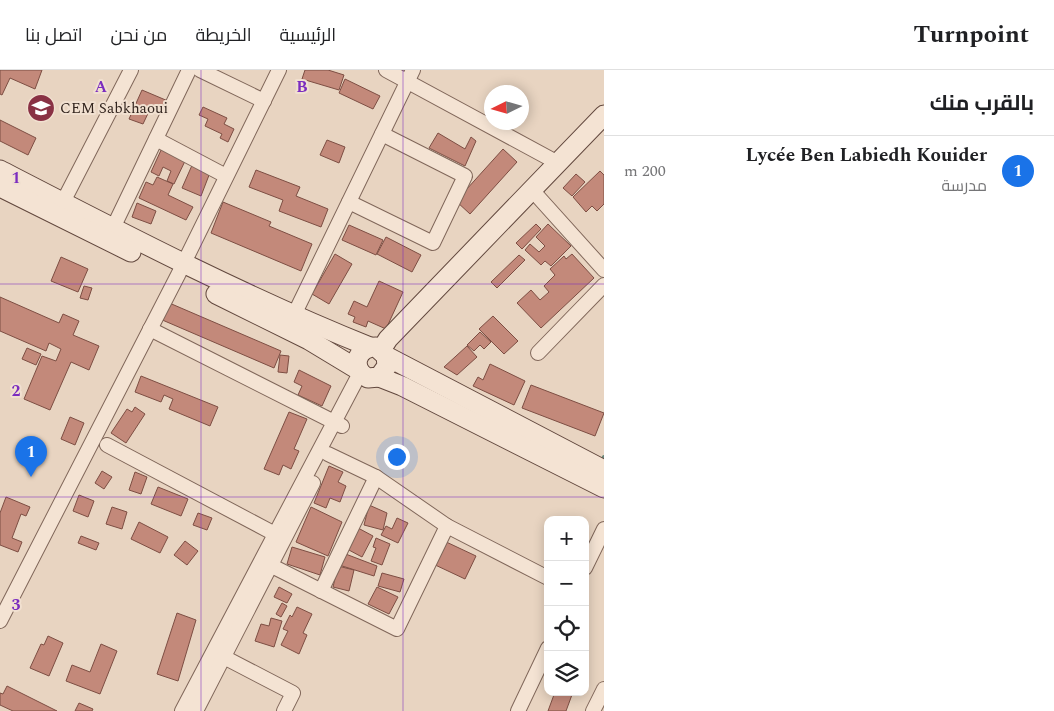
<!DOCTYPE html>
<html lang="ar">
<meta charset="utf-8">
<style>
body{margin:0;font-family:Spectral,Cairo,serif;background:#f6f6f6;color:#202124;direction:rtl}
.controls{position:absolute;right:15px;bottom:15px;display:grid;overflow:hidden;border-radius:10px;box-shadow:0 2px 12px #0003}
.controls button{width:45px;height:45px;display:grid;place-items:center;padding:0;border:0;border-bottom:1px solid #e0e0e0;background:#fff;color:#202124;font:25px sans-serif}
.compass{position:absolute;left:484px;top:15px;width:45px;height:45px;border-radius:50%;background:#fff;box-shadow:0 2px 12px #0003;rotate:265deg}
.you{position:absolute;left:396px;top:386px;width:18px;height:18px;margin:-12px;border:4px solid #fff;border-radius:50%;background:#1a73e8;box-shadow:0 0 0 8px #1a73e833}
.badge{display:grid;place-items:center;width:32px;height:32px;border-radius:50%;background:#1a73e8;color:#fff;font-size:16px;font-weight:700}
.pin{position:absolute;translate:-50% -41px;filter:drop-shadow(0 1px 2px #0008)}
.pin::after{content:'';position:absolute;top:26px;width:18px;height:15px;background:inherit;clip-path:polygon(0 0,100% 0,50% 100%)}
.list{margin:0;padding:0;list-style:none}
h2{display:flex;justify-content:space-between;align-items:center;height:65px;margin:0;padding:0 20px;font-size:21px}
h2 small{font-size:16px;font-weight:400;color:#757577}
.list li{display:grid;grid-template-columns:32px 1fr auto;gap:15px;align-items:center;box-sizing:border-box;height:70px;padding:0 20px;border-top:1px solid #e0e0e0}
.list b{display:block;font-size:19px;white-space:nowrap}
.list p{margin:0;font-size:16px;white-space:nowrap;color:#757577}
.list em{font-size:16px;font-style:normal;color:#757577}
.icon{flex:none;width:28px;height:28px;fill:none;stroke:currentColor;stroke-width:2;stroke-linecap:round;stroke-linejoin:round}
.map{position:relative;flex:none;width:604px;height:641px;overflow:hidden;direction:ltr}
header{display:flex;align-items:center;gap:30px;box-sizing:border-box;height:70px;padding:0 25px;background:#fff;border-bottom:1px solid #e0e0e0}
header strong{font-size:24px}
nav{display:flex;gap:28px;margin-inline-start:auto;font-size:18px}
main{display:flex}
aside{flex:1;background:#fff}
.map>svg:first-child{display:block}
.lines{fill:none;stroke-linecap:round;stroke-linejoin:round}
.stream{stroke:#6b887b;stroke-width:4}
.building{fill:#c3897a;stroke:#7d4e43}
.street-casing{stroke:#80675a;stroke-width:16}
.secondary-casing{stroke:#62483e;stroke-width:21}
.street{stroke:#f4e3d3;stroke-width:14}
.secondary{stroke:#f4e3d3;stroke-width:19}
.grid{fill:none;stroke:#7b2cbf;stroke-width:1;stroke-opacity:0.55}
.labels{text-anchor:middle;stroke-width:4;stroke-linejoin:round;paint-order:stroke}
.poi-label{font-size:15px;fill:#31231d;stroke:#f1e0d0;text-anchor:start}
.grid-label{font-size:16px;text-anchor:middle;font-weight:bold;fill:#7b2cbf;stroke:#f1e0d0;stroke-width:4;stroke-linejoin:round;paint-order:stroke}
</style>
<header>
<strong>Turnpoint</strong>
<nav><a>الرئيسية</a><a>الخريطة</a><a>من نحن</a><a>اتصل بنا</a></nav>
</header>
<main>
<aside>
<h2>بالقرب منك<small></small></h2>
<ul class="list">
<li><span class="badge">1</span><div><b>Lycée Ben Labiedh Kouider</b><p>مدرسة</p></div><em>200 m</em></li>
</ul>
</aside>
<div class="map">
<svg width="604" height="641" viewBox="0 0 604 641">
<rect width="100%" height="100%" fill="#e8d4c1"/>
<g class="lines">
<polyline class="stream" points="603,389 604,387"/>
</g>
<g class="building">
<polygon points="0,0 42,0 35,19 10,8 2,25 0,24"/>
<polygon points="305,0 328,0 344,5 339,20 302,9"/>
<polygon points="345,9 380,26 373,39 339,23"/>
<polygon points="142,20 168,31 163,42 151,37 143,54 129,49"/>
<polygon points="203,37 227,48 224,54 234,59 228,72 220,68 222,64 205,56 208,49 199,45"/>
<polygon points="0,50 36,68 28,85 0,71"/>
<polygon points="438,63 465,79 471,67 476,71 465,96 429,78"/>
<polygon points="327,70 345,77 339,93 320,85"/>
<polygon points="162,78 186,89 174,114 167,111 171,101 163,97 159,106 151,102"/>
<polygon points="503,79 517,92 470,144 456,131"/>
<polygon points="193,93 211,100 201,126 182,118"/>
<polygon points="256,100 300,117 296,126 328,139 321,157 279,141 283,130 249,117"/>
<polygon points="600,101 604,105 604,134 597,141 592,136 586,142 573,127"/>
<polygon points="576,104 585,112 572,126 563,118"/>
<polygon points="157,107 173,114 168,125 193,137 186,150 139,128 146,112 153,115"/>
<polygon points="223,132 271,152 269,156 312,174 301,201 211,163"/>
<polygon points="137,133 156,141 151,154 132,147"/>
<polygon points="536,154 541,159 522,179 516,173"/>
<polygon points="548,154 571,176 551,196 545,191 541,195 525,180 530,174 539,182 545,176 536,167"/>
<polygon points="349,155 383,170 376,185 342,170"/>
<polygon points="386,167 421,185 412,202 377,184"/>
<polygon points="335,184 352,194 329,234 312,224"/>
<polygon points="572,184 594,208 541,258 517,233 531,220 540,230 549,222 544,216 555,205 550,199 564,186 566,189"/>
<polygon points="519,185 525,190 497,218 491,212"/>
<polygon points="61,187 88,199 78,222 51,211"/>
<polygon points="379,211 403,222 386,259 368,251 366,257 353,252 355,247 348,244 354,231 367,237"/>
<polygon points="84,216 92,218 88,230 80,228"/>
<polygon points="0,227 59,253 63,244 79,251 73,265 99,276 89,300 71,292 50,340 24,329 42,286 56,291 61,279 49,273 46,281 0,261"/>
<polygon points="167,232 281,281 274,298 160,249"/>
<polygon points="493,246 518,271 504,284 479,259"/>
<polygon points="480,262 491,272 484,279 480,275 474,281 467,275"/>
<polygon points="467,276 477,287 457,305 444,297"/>
<polygon points="27,278 41,284 36,295 22,289"/>
<polygon points="280,285 289,286 287,303 278,302"/>
<polygon points="490,294 525,311 514,335 473,316 478,307 483,310"/>
<polygon points="299,300 331,316 322,336 298,325 302,316 294,312"/>
<polygon points="141,306 218,337 210,356 169,339 173,329 164,325 161,332 135,322"/>
<polygon points="531,315 604,343 595,366 522,338"/>
<polygon points="135,337 145,344 126,373 111,363 127,339 132,342"/>
<polygon points="289,342 307,349 294,379 299,381 291,399 283,395 279,405 264,399"/>
<polygon points="70,347 84,353 75,375 61,369"/>
<polygon points="329,396 343,402 338,412 346,416 340,432 330,428 326,438 314,433"/>
<polygon points="102,401 112,407 104,419 95,413"/>
<polygon points="135,402 147,407 141,424 129,420"/>
<polygon points="158,417 188,429 181,446 151,434"/>
<polygon points="79,425 94,431 88,447 73,441"/>
<polygon points="6,427 30,437 26,446 21,444 12,468 22,472 18,482 0,475 0,443"/>
<polygon points="369,435 387,443 383,460 364,455"/>
<polygon points="112,437 127,442 122,459 106,454"/>
<polygon points="311,437 342,452 328,486 296,472"/>
<polygon points="198,443 212,448 207,460 193,455"/>
<polygon points="397,448 408,453 398,473 381,465 386,456 392,459"/>
<polygon points="139,452 168,467 160,483 131,469"/>
<polygon points="358,458 373,466 362,487 347,479"/>
<polygon points="81,466 99,473 96,480 78,473"/>
<polygon points="376,468 390,474 382,495 371,491 376,478 373,477"/>
<polygon points="442,470 476,486 465,509 431,493"/>
<polygon points="185,471 198,481 187,495 174,485"/>
<polygon points="292,477 325,487 320,505 287,494"/>
<polygon points="343,483 377,496 374,506 339,495"/>
<polygon points="338,496 354,500 349,521 333,517"/>
<polygon points="382,503 404,509 400,522 378,516"/>
<polygon points="279,517 292,524 287,533 274,527"/>
<polygon points="377,517 398,527 389,544 368,534"/>
<polygon points="282,533 287,536 281,547 276,544"/>
<polygon points="297,537 312,544 303,563 307,565 299,584 281,575 288,561 283,559 290,545 292,547"/>
<polygon points="177,543 196,550 178,611 157,604"/>
<polygon points="271,548 282,551 274,577 255,571 261,554 269,556"/>
<polygon points="48,566 63,573 49,606 30,598 41,574 44,575"/>
<polygon points="101,574 117,581 100,624 66,611 72,595 90,602"/>
<polygon points="7,616 57,641 13,641 0,635 0,623 3,624"/>
<polygon points="555,622 573,622 566,641 548,641"/>
<polygon points="79,633 93,639 92,641 75,641"/>
</g>
<g class="lines">
<g class="street-casing">
<g id="street">
<polyline points="200,0 264,31"/>
<polyline points="386,0 558,93"/>
<polyline points="156,69 226,106"/>
<polyline points="532,120 604,200"/>
<polyline points="63,132 131,0"/>
<polyline points="349,132 433,173 465,106 382,64"/>
<polyline points="113,158 189,0"/>
<polyline points="293,247 413,0"/>
<polyline points="150,259 342,356"/>
<polyline points="538,283 604,215"/>
<polyline points="107,375 275,464"/>
<polyline points="328,384 376,407 447,456 548,508"/>
<polyline points="262,491 397,559 447,456"/>
<polyline points="585,498 604,459"/>
<polyline points="321,521 376,407"/>
<polyline points="0,551 178,205 279,0"/>
<polyline points="216,583 293,623 284,641"/>
<polyline points="182,641 360,303"/>
<polyline points="196,641 313,413"/>
<polyline points="518,641 548,578"/>
<polyline points="593,641 604,619"/>
</g>
</g>
<g class="secondary-casing">
<g id="secondary">
<path d="M0 100C122 163 243 226 370 277"/>
<polyline points="0,117 131,182"/>
<polyline points="216,224 309,270 357,299"/>
<polyline points="381,280 388,269 604,45"/>
<path d="M386 286 387 296 379 307 368 308C350 299 356 277 376 277L386 286 604 400"/>
<polyline points="379,307 402,316 604,418"/>
</g>
</g>
<use href="#street" class="street"/>
<use href="#secondary" class="secondary"/>
</g>
<path class="grid" d="M201 0V641M403 0V641M0 214H604M0 427H604"/>
<defs>
<g id="school-disc" transform="scale(1.4375)"><circle r="9.5" fill="#893144" stroke="#f1e0d0"/><path d="M0-5L7-2L0 1L-7-2ZM-4 1L0 2.5L4 1V4Q0 6-4 4Z" fill="#fff"/></g>
</defs>
<g fill-rule="evenodd">
<use href="#school-disc" x="41" y="38"/>
</g>
<g class="labels">
<g class="poi-label">
<text x="60" y="43">CEM Sabkhaoui</text>
</g>
</g>
<g class="grid-label">
<text x="101" y="22">A</text>
<text x="302" y="22">B</text>
<text x="16" y="113">1</text>
<text x="16" y="326">2</text>
<text x="16" y="540">3</text>
</g>
</svg>
<div class="controls">
<button>+</button>
<button>−</button>
<button><svg class="icon" aria-label="locate" viewBox="0 0 24 24"><circle cx="12" cy="12" r="6"/><path d="M12 2v4M12 18v4M2 12h4M18 12h4"/></svg></button>
<button><svg class="icon" aria-label="layers" viewBox="0 0 24 24"><path d="M12 4l9 5-9 5-9-5zM3 14l9 5 9-5"/></svg></button>
</div>
<svg class="compass" viewBox="-18 -18 36 36"><path d="M0-13l5 13h-10z" fill="#e53935"/><path d="M0 13l5-13h-10z" fill="#757577"/></svg>
<div class="you"></div>
<div class="pin badge" style="left:31px;top:407px">1</div>
</div>
</main>
